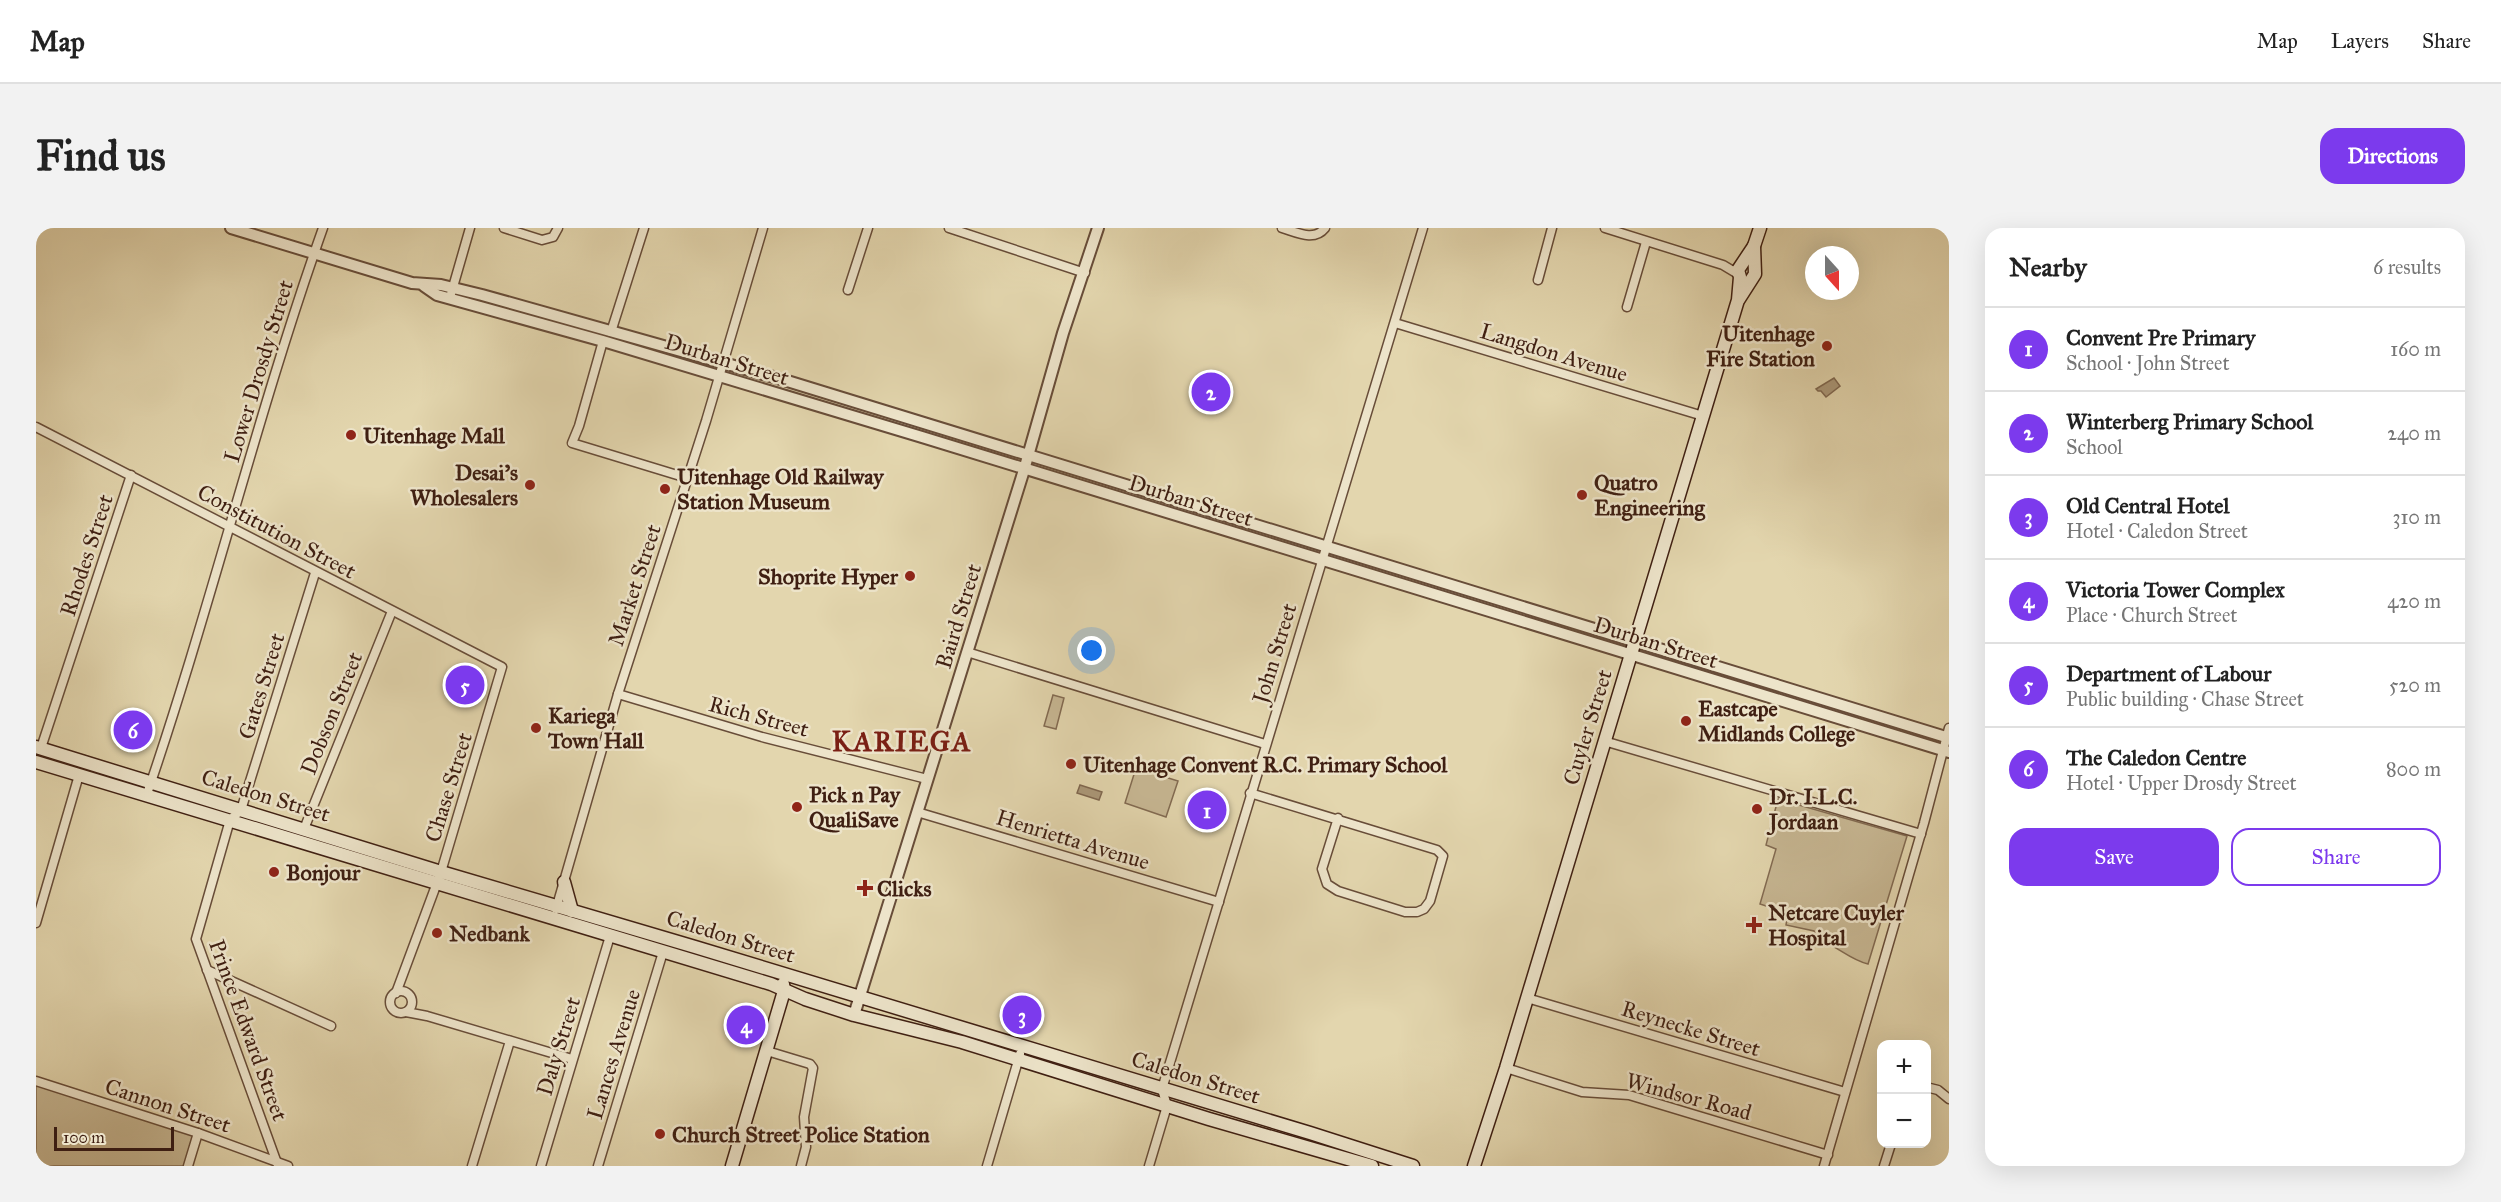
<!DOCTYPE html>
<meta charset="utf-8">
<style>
body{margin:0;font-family:"IM FELL Great Primer",serif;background:#f2f2f2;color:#222}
.controls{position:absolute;right:18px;bottom:18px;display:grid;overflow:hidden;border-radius:12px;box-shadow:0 6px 24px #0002}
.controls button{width:54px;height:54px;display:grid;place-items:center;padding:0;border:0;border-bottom:2px solid #e0e0e0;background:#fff;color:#222;font:30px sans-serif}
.compass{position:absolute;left:1769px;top:18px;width:54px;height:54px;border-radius:50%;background:#fff;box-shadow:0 6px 24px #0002;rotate:159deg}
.scale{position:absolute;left:18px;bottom:15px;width:120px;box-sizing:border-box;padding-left:6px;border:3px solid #3f1f12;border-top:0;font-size:16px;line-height:21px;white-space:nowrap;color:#3f1f12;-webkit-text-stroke:4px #ede4ca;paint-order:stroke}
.you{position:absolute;left:1056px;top:423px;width:21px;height:21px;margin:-15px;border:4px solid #fff;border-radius:50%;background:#1a73e8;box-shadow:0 0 0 9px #1a73e833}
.badge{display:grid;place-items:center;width:39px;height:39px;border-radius:50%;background:#7c3aed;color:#fff;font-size:20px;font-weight:700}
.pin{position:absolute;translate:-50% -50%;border:3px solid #fff;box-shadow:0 2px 6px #0006}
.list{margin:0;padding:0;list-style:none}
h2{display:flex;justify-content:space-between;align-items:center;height:78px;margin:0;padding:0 24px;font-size:26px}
h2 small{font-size:20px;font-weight:400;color:#767676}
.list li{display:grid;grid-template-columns:39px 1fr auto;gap:18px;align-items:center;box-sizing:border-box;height:84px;padding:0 24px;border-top:2px solid #e0e0e0}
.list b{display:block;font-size:22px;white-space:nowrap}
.list p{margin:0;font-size:20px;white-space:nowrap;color:#767676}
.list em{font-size:20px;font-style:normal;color:#767676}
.actions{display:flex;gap:12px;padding:18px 24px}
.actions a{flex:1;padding:14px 0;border:2px solid #7c3aed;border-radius:18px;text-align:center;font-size:21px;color:#7c3aed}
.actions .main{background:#7c3aed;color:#fff}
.map{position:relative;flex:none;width:1913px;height:938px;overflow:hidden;border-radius:18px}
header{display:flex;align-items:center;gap:36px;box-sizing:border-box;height:84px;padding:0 30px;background:#fff;border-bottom:2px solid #e0e0e0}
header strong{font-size:28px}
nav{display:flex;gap:33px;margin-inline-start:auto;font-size:21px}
.intro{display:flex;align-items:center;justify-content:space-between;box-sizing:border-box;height:144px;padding:0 36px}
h1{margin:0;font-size:42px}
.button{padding:15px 27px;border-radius:18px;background:#7c3aed;color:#fff;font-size:21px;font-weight:700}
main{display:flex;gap:36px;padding:0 36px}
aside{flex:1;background:#fff;border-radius:18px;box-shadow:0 6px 24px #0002}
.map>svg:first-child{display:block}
.green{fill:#c7b793;stroke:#836b52;stroke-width:1.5}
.water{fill:#ab9879;stroke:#806850;stroke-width:1.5}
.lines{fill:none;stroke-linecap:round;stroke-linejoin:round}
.minor-casing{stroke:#684d39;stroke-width:11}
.tertiary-casing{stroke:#684d39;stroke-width:14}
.secondary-casing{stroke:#3f1f12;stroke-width:15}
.minor{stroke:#ede4ca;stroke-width:8}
.tertiary{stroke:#ede4ca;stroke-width:10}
.secondary{stroke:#ede4ca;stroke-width:12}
.poi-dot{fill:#8f2418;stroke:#ede4ca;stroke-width:2}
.labels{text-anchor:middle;stroke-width:5;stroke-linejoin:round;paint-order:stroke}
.poi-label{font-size:22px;font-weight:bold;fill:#3f1f12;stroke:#ede4ca;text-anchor:start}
.street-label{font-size:22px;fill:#3f1f12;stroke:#ede4ca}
.district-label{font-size:28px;font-weight:bold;letter-spacing:1.5px;fill:#7a1f14;stroke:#ede4ca}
</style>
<header>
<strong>Map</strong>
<nav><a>Map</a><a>Layers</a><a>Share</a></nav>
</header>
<div class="intro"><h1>Find us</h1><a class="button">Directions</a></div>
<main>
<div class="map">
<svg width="1913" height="938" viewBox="0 0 1913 938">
<rect width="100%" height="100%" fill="#e3d6ae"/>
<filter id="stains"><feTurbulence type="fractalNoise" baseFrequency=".00333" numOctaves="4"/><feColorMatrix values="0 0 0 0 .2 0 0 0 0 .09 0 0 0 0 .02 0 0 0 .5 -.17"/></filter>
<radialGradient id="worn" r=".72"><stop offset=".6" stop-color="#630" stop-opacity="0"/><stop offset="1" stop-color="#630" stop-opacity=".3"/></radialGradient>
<g class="green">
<polygon points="1017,467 1028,470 1020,501 1008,498"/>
<polygon points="1100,540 1142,553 1130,589 1089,575"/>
<path d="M1742 571 1871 608 1832 736C1810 730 1802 717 1781 712L1778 703 1750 697 1752 685 1724 676 1740 621 1730 617Z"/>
<polygon points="0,853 162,905 152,938 0,938"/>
</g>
<g class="water">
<polygon points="1798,150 1804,158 1790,169 1785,163 1782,163 1780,161"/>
<polygon points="1044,557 1066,564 1063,572 1041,565"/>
</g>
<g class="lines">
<g class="minor-casing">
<g id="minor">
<polyline points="468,0 506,12 517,9 522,0"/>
<polyline points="913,0 1049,45"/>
<path d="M1246 0C1260 4 1278 14 1289 0"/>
<polyline points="1569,0 1687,37 1702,46"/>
<polyline points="1502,52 1516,0"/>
<polyline points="812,62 832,0"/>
<polyline points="415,66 434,0"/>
<polyline points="1591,79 1610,14"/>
<polyline points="1359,95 1667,188"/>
<polyline points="575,104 608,0"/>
<polyline points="567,113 543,198 536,215 651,250"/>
<polyline points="0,199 466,439 405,644 360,765"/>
<polyline points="931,424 1229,516"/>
<polyline points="582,466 726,509 891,551"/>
<polyline points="1568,513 1885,606"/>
<polyline points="5,520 95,247"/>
<polyline points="1214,565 1401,622 1407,628 1394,673 1388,681 1381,684 1369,684 1302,663 1291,656 1286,641 1302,590"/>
<path d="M111 566C175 379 221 186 287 0"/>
<polyline points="881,584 1183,674"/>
<polyline points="268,601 356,383"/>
<polyline points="520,681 582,466 670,193 727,0"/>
<polyline points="0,695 43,547"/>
<polyline points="171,742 295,798"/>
<circle cx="365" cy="774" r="11"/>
<polyline points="1491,770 1809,864"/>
<polyline points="370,784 391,788 536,831"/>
<polyline points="731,823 774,836 777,840 768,889 770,919 765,938"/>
<polyline points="1470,840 1546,864 1593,867 1792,927"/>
<polyline points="0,853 162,905 252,938"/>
<polyline points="1890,859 1902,862 1913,871"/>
<polyline points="241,935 160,711 194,592 205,582 279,345"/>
<polyline points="152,938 162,905"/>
<polyline points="436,938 474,813"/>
<polyline points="505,938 574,708"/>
<polyline points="562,938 627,724"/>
<polyline points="951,938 984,826"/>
<polyline points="1113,938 1131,878 1126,861 1387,0"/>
<polyline points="1788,938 1888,595 1913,500"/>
<polyline points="1848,938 1855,916"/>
</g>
</g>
<g class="tertiary-casing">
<g id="tertiary">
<polyline points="195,0 376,55 405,57 446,67 748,152 1913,510"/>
<polyline points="388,58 401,67 567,113 886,209 1913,524"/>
<polyline points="818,787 988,242 1027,105 1062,0"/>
</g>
</g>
<g class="secondary-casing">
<g id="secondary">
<polyline points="1703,71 1719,46 1718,18 1724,0"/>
<polyline points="0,519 405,644 659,719 1274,905 1377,938"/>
<polyline points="0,534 735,756 769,771 818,787 926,814 1173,891 1336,938"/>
<polyline points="528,654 536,683"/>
<polyline points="696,938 748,763 747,756"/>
<polyline points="1438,938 1470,840 1702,72 1704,49 1702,42 1718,18"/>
</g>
</g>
<use href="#minor" class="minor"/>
<use href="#tertiary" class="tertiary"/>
<use href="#secondary" class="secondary"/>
</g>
<g class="poi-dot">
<circle cx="1791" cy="118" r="6"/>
<circle cx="315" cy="207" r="6"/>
<circle cx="494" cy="257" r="6"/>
<circle cx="629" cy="261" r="6"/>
<circle cx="1546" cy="267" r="6"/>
<circle cx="874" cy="348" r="6"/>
<circle cx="1650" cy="493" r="6"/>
<circle cx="500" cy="500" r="6"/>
<circle cx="1035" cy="536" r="6"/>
<circle cx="761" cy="579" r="6"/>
<circle cx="1721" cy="581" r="6"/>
<circle cx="238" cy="644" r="6"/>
<path d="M826 651h6v6h6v6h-6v6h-6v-6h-6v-6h6z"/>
<path d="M1715 688h6v6h6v6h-6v6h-6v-6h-6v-6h6z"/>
<circle cx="401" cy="705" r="6"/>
<circle cx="624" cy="906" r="6"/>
</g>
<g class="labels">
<g class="poi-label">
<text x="1779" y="113" text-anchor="end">Uitenhage<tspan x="1779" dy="25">Fire Station</tspan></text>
<text x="327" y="215">Uitenhage Mall</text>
<text x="482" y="252" text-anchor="end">Desai's<tspan x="482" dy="25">Wholesalers</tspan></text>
<text x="641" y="256">Uitenhage Old Railway<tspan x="641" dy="25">Station Museum</tspan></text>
<text x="1558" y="262">Quatro<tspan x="1558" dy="25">Engineering</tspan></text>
<text x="862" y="356" text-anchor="end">Shoprite Hyper</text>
<text x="1662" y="488">Eastcape<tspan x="1662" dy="25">Midlands College</tspan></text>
<text x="512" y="495">Kariega<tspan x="512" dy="25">Town Hall</tspan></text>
<text x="1047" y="544">Uitenhage Convent R.C. Primary School</text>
<text x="773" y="574">Pick n Pay<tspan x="773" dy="25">QualiSave</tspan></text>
<text x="1733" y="576">Dr. I.L.C.<tspan x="1733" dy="25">Jordaan</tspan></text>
<text x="250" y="652">Bonjour</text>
<text x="841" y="668">Clicks</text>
<text x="1732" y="692">Netcare Cuyler<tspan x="1732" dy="25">Hospital</tspan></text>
<text x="413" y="713">Nedbank</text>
<text x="636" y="914">Church Street Police Station</text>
</g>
<g class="street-label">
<text transform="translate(1518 124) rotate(17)" y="8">Langdon Avenue</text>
<text transform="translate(691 131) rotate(17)" y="8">Durban Street</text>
<text transform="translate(222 143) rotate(-73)" y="8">Lower Drosdy Street</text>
<text transform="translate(1155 272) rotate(17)" y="8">Durban Street</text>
<text transform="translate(241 303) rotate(28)" y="8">Constitution Street</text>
<text transform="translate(50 327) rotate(-72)" y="8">Rhodes Street</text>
<text transform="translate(598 357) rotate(-72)" y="8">Market Street</text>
<text transform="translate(922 388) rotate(-73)" y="8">Baird Street</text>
<text transform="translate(1620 414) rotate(17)" y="8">Durban Street</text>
<text transform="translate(1238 425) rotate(-73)" y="8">John Street</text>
<text transform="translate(225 458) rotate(-73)" y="8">Gates Street</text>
<text transform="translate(295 485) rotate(-68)" y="8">Dobson Street</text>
<text transform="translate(723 488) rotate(15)" y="8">Rich Street</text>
<text transform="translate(1551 499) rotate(-73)" y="8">Cuyler Street</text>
<text transform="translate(412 559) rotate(-73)" y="8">Chase Street</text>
<text transform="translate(230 567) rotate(17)" y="8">Caledon Street</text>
<text transform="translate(1037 611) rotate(17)" y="8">Henrietta Avenue</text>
<text transform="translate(695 708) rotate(17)" y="8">Caledon Street</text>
<text transform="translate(1655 800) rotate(17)" y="8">Reynecke Street</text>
<text transform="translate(213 802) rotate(70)" y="8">Prince Edward Street</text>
<text transform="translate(522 818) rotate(-73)" y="8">Daly Street</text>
<text transform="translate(577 826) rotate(-73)" y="8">Lances Avenue</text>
<text transform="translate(1160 849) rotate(17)" y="8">Caledon Street</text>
<text transform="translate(1653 868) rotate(15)" y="8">Windsor Road</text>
<text transform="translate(132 877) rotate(18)" y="8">Cannon Street</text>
</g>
<g class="district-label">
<text x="866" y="523">KARIEGA</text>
</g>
</g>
<rect width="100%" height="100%" filter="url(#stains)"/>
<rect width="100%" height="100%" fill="url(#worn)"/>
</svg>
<div class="controls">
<button>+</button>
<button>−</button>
</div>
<svg class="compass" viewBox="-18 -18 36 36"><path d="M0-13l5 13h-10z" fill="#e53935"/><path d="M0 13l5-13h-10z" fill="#767676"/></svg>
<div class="scale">100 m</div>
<div class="you"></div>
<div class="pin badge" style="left:1171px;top:582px">1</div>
<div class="pin badge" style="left:1175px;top:164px">2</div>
<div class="pin badge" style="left:986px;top:787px">3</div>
<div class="pin badge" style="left:710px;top:797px">4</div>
<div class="pin badge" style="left:429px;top:457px">5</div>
<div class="pin badge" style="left:97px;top:502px">6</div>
</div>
<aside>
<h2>Nearby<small>6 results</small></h2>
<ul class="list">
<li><span class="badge">1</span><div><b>Convent Pre Primary</b><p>School · John Street</p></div><em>160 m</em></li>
<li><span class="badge">2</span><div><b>Winterberg Primary School</b><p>School</p></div><em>240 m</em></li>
<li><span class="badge">3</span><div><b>Old Central Hotel</b><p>Hotel · Caledon Street</p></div><em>310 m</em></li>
<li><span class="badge">4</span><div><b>Victoria Tower Complex</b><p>Place · Church Street</p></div><em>420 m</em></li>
<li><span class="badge">5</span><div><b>Department of Labour</b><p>Public building · Chase Street</p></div><em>520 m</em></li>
<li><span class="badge">6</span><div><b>The Caledon Centre</b><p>Hotel · Upper Drosdy Street</p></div><em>800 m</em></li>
</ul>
<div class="actions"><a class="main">Save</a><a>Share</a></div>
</aside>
</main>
